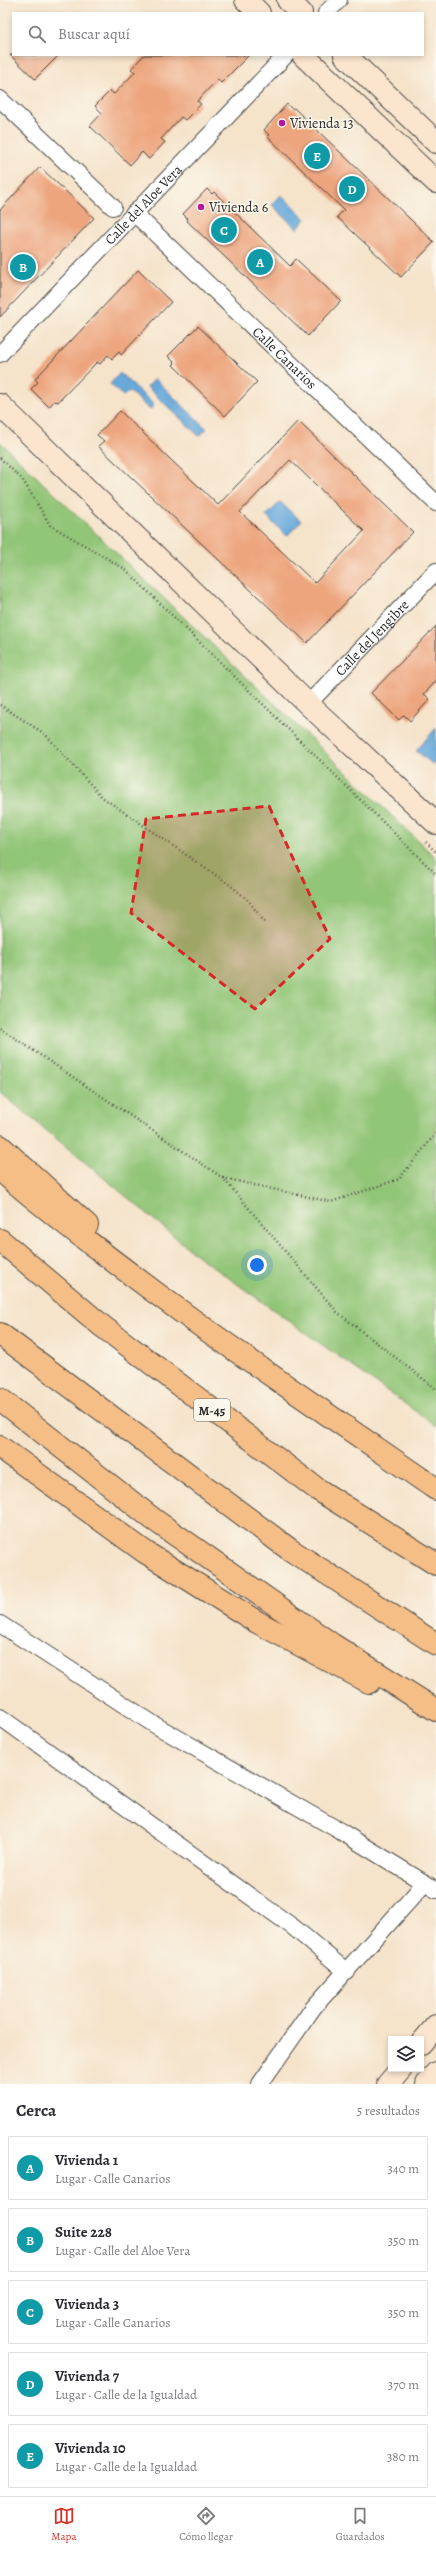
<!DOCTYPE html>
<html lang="es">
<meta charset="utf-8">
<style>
body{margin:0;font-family:Alegreya,serif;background:#f7f7f7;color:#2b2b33}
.controls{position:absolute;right:12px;bottom:12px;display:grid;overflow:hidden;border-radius:0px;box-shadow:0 2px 6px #0003}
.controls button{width:36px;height:36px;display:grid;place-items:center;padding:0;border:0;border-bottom:1px solid #e1e1e2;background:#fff;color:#2b2b33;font:20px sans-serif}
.you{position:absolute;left:257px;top:1265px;width:14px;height:14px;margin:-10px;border:3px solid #fff;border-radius:50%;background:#1a73e8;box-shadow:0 0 0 6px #1a73e833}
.badge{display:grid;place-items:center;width:26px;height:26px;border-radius:50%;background:#d93025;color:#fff;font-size:13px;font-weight:700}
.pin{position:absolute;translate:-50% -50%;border:2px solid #fff;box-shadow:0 1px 4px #0006}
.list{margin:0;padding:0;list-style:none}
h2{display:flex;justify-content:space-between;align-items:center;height:52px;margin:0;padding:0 16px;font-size:17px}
h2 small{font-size:13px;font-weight:400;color:#7c7c81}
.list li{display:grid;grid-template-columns:26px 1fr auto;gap:12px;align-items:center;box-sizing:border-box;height:64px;margin:0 8px 8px;padding:0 8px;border:1px solid #e1e1e2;border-radius:0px}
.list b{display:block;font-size:15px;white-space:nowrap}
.list p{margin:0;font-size:13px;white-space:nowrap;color:#7c7c81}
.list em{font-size:13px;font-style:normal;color:#7c7c81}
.icon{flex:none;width:22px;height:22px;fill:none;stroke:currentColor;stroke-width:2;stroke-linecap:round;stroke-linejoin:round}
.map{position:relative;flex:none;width:436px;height:2084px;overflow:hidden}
.search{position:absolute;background:#fff;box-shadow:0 2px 6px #0003;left:12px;right:12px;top:12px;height:44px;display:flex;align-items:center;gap:10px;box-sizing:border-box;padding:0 14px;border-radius:0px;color:#7c7c81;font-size:15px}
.sheet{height:412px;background:#fff}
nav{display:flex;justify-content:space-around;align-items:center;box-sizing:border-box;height:56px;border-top:1px solid #e1e1e2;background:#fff;font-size:11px;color:#7c7c81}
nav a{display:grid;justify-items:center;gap:2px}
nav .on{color:#d93025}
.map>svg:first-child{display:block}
.green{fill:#91c577;stroke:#5e7851}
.water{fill:#68a9dc;stroke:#4a6a84}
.building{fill:#eda57e;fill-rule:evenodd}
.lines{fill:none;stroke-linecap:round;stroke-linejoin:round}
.street-casing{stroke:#494743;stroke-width:18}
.secondary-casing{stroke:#494743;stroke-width:24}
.highway-casing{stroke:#494743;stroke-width:24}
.path{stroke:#494743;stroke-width:2.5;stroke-dasharray:1 3;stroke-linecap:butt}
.street{stroke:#fff;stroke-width:16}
.secondary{stroke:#fbe5cf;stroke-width:22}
.highway{stroke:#f6be87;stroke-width:22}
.marked{fill:#d62828;fill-opacity:0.2;stroke:#d62828;stroke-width:3;stroke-dasharray:8 5;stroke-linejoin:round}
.poi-dot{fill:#b5179e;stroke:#fbf7ec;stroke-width:1.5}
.labels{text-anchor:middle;stroke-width:3;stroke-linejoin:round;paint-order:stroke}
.shield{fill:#fbf7ec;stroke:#696865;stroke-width:1}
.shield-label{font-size:13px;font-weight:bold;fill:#2b2b2b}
.poi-label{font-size:14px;fill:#2b2b2b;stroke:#fbf7ec;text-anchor:start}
.street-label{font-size:14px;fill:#2b2b2b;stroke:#fbf7ec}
</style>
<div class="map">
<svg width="436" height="2084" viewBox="0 0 436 2084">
<rect width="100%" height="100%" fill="#fbf7ec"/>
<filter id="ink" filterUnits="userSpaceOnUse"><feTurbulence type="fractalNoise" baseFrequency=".025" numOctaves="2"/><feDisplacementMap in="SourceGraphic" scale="8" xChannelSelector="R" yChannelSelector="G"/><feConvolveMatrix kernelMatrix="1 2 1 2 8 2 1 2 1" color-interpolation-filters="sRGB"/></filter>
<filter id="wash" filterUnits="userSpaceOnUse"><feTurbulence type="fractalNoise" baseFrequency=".012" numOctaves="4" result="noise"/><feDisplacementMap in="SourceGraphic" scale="16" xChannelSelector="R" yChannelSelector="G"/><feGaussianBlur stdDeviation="0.9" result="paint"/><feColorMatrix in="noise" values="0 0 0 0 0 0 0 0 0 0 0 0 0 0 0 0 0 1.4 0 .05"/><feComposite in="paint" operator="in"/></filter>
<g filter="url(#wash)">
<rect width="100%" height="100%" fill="#f5e3ca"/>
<polygon class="green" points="0,442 436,858 436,1426 198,1256 0,1092"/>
<g class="water">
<polygon points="281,195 306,219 297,229 272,205"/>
<polygon points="120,373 154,405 150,410 129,391 123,396 110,384"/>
<polygon points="155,379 207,429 199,436 147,387"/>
<polygon points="280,502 301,521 287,536 266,516"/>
<polygon points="436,728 436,763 434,765 416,751"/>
</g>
<g id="blocks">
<g class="building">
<polygon points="10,55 59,55 35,79"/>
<polygon points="144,55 249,55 221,83 218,79 197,101 201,104 185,120 181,117 161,139 165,142 149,159 142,152 130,165 90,126 102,113 95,106 110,91 114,94 135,72 131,69"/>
<polygon points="287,104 292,109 294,108 434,242 401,277 337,217 344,210 267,136 269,135 264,130"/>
<polygon points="40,167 94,218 0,317 0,210"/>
<polygon points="207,189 212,194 214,192 290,266 296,259 341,301 308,336 187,221 188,219 183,214"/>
<polygon points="138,270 171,302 121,355 119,352 112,359 108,355 100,364 97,362 58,402 54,401 49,407 31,389 38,382 35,379"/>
<polygon points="198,326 257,382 225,416 173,365 175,363 168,356"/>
<path d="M120 411 218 505 298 421 413 532 307 643 98 446 104 441 97 435ZM290 460 364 531 315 583 240 512Z"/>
<polygon points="436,626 436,681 424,694 430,699 410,721 404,715 399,720 371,693"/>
</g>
</g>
</g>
<g filter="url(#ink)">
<use href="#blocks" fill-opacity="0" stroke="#494743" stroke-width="1"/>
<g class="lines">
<g class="street-casing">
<g id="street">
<polyline points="326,13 339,0"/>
<polyline points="0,99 113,207"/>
<path id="s1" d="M134 213 436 503"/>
<path id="s2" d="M0 354 286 55"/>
<path id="s3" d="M308 704 436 571"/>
<polyline points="0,1624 155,1725 340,1831 436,1890"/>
<polyline points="0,1717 293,1927 347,1972"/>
<polyline points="260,2084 313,2008 425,1883"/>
</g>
</g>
<g class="secondary-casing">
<g id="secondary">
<polyline points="246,0 259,13"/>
<polyline points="288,0 301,13"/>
<polyline points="303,55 436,182"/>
<polyline points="345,55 436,142"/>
<polyline points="0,405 308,704 436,823"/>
<polyline points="421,2044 436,2026"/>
<polyline points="388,2084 401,2069"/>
<polyline points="427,2084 436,2073"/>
</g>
</g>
<g class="highway-casing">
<g id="highway">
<polyline points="0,1146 87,1225"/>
<path d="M0 1170C137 1287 288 1387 436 1489"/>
<polyline points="0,1240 102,1326 317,1489 436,1564"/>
<polyline points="0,1334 289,1549 436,1644"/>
<polyline points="0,1399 153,1519 333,1645 436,1710"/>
<polyline points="0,1447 145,1552 257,1622 369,1682"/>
</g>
</g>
<g class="path">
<polyline points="0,458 22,479 50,525 125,569 436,874"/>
<polyline points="0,705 45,734 102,797 230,885 248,900 266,924"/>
<polyline points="426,842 436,852"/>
<polyline points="0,1028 223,1178 337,1312 436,1389"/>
<polyline points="223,1178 331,1202 399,1179 436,1133"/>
</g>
<use href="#street" class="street"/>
<use href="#secondary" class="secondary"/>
<use href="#highway" class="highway"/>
</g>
</g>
<path class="marked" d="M269 806 330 939 255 1009 131 913 146 819Z"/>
<g class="poi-dot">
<circle cx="282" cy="123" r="4"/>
<circle cx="201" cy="207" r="4"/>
</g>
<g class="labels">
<rect class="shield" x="194" y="1399" width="36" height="22" rx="3"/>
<g class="shield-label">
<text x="212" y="1415">M-45</text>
</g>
<g class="poi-label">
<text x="290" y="128">Vivienda 13</text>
<text x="209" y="212">Vivienda 6</text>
</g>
<g class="street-label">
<text dy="5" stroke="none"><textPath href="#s2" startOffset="207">Calle del Aloe Vera</textPath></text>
<text dy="5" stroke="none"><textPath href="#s1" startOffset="209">Calle Canarios</textPath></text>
<text dy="5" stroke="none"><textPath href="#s3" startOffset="92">Calle del Jengibre</textPath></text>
</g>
</g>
</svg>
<div class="controls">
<button><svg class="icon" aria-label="layers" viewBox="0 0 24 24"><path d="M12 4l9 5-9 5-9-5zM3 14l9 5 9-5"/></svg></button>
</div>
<div class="you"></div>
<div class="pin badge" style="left:260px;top:262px;background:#0f9aa8">A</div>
<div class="pin badge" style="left:23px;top:267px;background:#0f9aa8">B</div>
<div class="pin badge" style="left:224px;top:230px;background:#0f9aa8">C</div>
<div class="pin badge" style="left:352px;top:189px;background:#0f9aa8">D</div>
<div class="pin badge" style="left:317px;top:156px;background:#0f9aa8">E</div>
<div class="search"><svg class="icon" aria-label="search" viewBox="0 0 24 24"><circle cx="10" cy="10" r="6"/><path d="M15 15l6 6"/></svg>Buscar aquí</div>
</div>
<section class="sheet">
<h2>Cerca<small>5 resultados</small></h2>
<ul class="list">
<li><span class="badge" style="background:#0f9aa8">A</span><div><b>Vivienda 1</b><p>Lugar · Calle Canarios</p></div><em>340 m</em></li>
<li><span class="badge" style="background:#0f9aa8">B</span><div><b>Suite 228</b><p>Lugar · Calle del Aloe Vera</p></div><em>350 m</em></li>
<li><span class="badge" style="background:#0f9aa8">C</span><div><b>Vivienda 3</b><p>Lugar · Calle Canarios</p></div><em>350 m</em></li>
<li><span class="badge" style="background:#0f9aa8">D</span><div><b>Vivienda 7</b><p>Lugar · Calle de la Igualdad</p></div><em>370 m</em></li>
<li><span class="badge" style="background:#0f9aa8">E</span><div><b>Vivienda 10</b><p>Lugar · Calle de la Igualdad</p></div><em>380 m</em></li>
</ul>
</section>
<nav>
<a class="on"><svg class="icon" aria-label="map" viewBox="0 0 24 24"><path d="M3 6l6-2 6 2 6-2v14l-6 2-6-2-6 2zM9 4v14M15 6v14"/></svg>Mapa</a>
<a><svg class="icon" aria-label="directions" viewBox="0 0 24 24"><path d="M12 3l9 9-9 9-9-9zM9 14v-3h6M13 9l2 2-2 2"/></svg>Cómo llegar</a>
<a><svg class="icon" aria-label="saved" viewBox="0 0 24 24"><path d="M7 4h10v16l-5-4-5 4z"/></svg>Guardados</a>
</nav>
